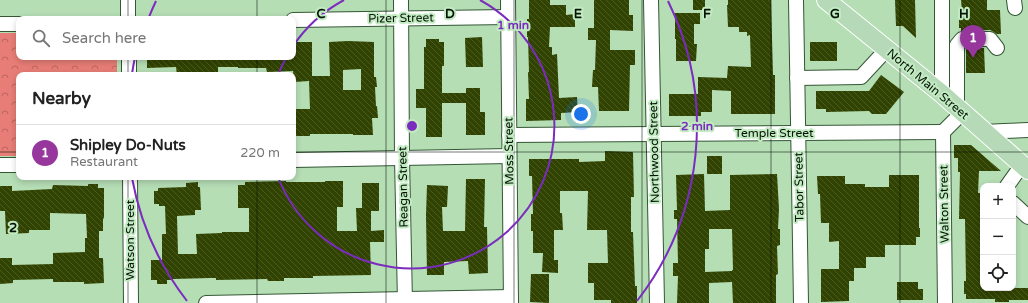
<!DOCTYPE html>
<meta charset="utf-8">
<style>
body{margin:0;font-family:"Varela Round",sans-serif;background:#f6f6f6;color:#222}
.controls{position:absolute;right:12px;bottom:12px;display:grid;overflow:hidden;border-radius:8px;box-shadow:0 2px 6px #0003}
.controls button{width:36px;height:36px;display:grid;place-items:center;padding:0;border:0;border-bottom:1px solid #e0e0e0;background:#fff;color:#222;font:20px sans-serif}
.you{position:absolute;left:581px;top:114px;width:14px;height:14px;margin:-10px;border:3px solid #fff;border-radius:50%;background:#1a73e8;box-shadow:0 0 0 6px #1a73e833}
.badge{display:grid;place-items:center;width:26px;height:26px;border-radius:50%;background:#97379e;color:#fff;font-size:13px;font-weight:700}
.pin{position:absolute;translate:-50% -33px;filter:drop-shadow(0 1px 2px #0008)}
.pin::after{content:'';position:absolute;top:21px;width:14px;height:12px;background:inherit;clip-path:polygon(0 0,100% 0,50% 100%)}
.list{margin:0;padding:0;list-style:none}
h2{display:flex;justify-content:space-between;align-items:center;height:52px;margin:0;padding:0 16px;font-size:17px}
h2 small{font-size:13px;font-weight:400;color:#767676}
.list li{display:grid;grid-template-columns:26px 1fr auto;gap:12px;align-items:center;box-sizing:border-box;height:56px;padding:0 16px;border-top:1px solid #e0e0e0}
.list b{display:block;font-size:15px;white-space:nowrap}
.list p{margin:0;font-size:13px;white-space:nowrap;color:#767676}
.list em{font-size:13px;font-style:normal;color:#767676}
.icon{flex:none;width:22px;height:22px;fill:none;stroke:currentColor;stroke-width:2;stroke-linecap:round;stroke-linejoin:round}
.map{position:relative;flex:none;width:1028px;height:303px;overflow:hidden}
.search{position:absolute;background:#fff;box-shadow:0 2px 6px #0003;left:16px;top:16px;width:280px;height:44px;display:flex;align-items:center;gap:10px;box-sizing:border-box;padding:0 14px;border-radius:8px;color:#767676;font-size:15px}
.panel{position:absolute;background:#fff;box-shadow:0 2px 6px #0003;left:16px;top:72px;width:280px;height:108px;border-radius:8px}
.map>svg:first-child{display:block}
.forest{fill:url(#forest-crowns)}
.building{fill:url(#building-back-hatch);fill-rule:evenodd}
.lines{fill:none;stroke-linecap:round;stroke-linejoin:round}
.minor-casing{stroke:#345735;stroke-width:16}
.major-casing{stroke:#fff;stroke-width:20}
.minor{stroke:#fff;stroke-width:14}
.major{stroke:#b6d9b7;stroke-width:18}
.grid{fill:none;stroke:#041205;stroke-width:1;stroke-opacity:0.55}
.ring{fill:none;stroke:#7b2cbf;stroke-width:2}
.labels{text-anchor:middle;stroke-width:4;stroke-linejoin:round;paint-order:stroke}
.street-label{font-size:12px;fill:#041205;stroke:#c2ebc2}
.grid-label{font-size:13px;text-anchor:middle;font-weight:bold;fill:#041205;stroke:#c2ebc2;stroke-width:4;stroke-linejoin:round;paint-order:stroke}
.centre{fill:#7b2cbf;stroke:#c2ebc2;stroke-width:2}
.ring-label{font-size:12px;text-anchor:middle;font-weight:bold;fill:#7b2cbf;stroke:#c2ebc2;stroke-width:4;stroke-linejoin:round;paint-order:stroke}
</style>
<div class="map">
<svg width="1028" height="303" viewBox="0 0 1028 303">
<defs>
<pattern id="forest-crowns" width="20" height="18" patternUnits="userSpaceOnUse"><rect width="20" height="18" fill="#e77d76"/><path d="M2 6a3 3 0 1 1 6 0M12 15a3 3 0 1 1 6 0" fill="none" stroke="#b9655f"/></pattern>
<pattern id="building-back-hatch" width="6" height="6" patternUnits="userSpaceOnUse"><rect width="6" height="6" fill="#314300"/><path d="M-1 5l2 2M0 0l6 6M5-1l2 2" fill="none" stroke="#4b5a24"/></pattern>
</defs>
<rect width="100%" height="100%" fill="#b5deb5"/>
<polygon class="forest" points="0,33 19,33 19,57 117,57 117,75 19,75 19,156 0,156"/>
<g class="building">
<polygon points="529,0 550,0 550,5 566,5 566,15 575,14 575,27 550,27 549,47 552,47 552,55 557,54 559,98 577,97 578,112 561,113 561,120 526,121 526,99 529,99 528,72 529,72 528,37 527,37 527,19 529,19"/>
<polygon points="594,0 629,0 629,15 633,15 633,31 610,30 610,50 635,50 635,65 630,65 629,111 599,111 598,87 592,87 593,70 595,70 596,40 588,40 588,28 594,28"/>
<rect x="693" y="0" width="12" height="10"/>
<polygon points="728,0 771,0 773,75 775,75 775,114 731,114 731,91 712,90 712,112 701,112 701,116 669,116 669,94 698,94 698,77 727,78 728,66 751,67 750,35 747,36 747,32 739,32 739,27 728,27 727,5 728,5"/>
<polygon points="895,0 915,0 916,38 903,26 896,26"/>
<polygon points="961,0 987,0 987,10 1000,10 1001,34 997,34 994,32 990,30 961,31 961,28 959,28 959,11 962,11"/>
<polygon points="675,13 700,13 700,24 694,24 694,44 697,44 696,61 676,61 676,39 675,39"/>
<polygon points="482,37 483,67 466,67 465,38"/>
<polygon points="426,39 439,39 439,42 444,42 444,66 442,66 442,93 466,93 466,88 480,88 480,112 485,112 485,135 466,135 466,103 442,103 442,137 426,137 426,108 416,108 416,89 424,89 424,47 426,47"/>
<path d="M348 41 374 42V77H376L377 87H375L376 106H377L378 118H372L373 135H353V134H310V136H294L293 109H310L309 81 294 82 293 71 267 72 266 68H238V67H218V75H177L176 67 147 68V57H293V42H312V76H330L329 42ZM361 69V90H343V70Z"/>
<rect x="810" y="42" width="27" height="19"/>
<polygon points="966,48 984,48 985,73 966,73"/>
<polygon points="881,75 904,92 886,114 872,114 869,111 826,112 826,109 816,109 816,91 869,91"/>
<polygon points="954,145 971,145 1001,171 979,171 978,193 983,193 983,288 1028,288 1028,300 1009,300 1009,302 995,302 995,299 966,299 966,294 964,294 964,281 966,281 965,219 959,219 960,172 958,172 958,158 954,158"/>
<polygon points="605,151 633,152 634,197 631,197 631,232 633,232 635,286 637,286 637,303 611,303 611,300 594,300 594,283 588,283 588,263 608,263 607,230 587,230 588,191 560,191 560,213 562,213 563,230 554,230 554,260 558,260 558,273 542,272 543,253 533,253 533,231 531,231 531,214 533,214 532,176 529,176 529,159 579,159 579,162 605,161"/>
<rect x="707" y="156" width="15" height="18"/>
<path d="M704 174 705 211 730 210V175L777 174 779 209 778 229H780V245L777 246 778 274 776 275V303H733L732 282 709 283V303H677L678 276H673V263H678L677 219H674V210H677L676 175ZM709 229H732L733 270H732V271L705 272V249H709Z"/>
<polygon points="889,175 919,175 919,228 920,228 920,237 916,237 916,245 885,245 885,257 866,257 866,268 854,268 854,281 849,281 849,301 821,302 821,269 839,269 839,241 829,242 829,223 821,223 820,194 818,194 817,176 845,176 845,184 865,184 865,187 889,187"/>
<polygon points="466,179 485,179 484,227 487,227 488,273 469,274 468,261 444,262 444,275 427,275 426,215 427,185 448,186 447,207 442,207 443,231 465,231"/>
<polygon points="286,181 286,182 325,182 325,181 343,181 343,207 337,207 337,231 357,231 356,208 362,208 362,183 379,183 379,211 371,211 371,231 384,230 384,242 370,242 371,275 313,276 313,278 284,278 284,281 268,281 267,279 216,280 216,278 210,278 173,279 173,280 167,280 167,284 157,284 157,280 151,280 151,260 162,260 162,234 166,234 165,206 159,206 159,204 154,204 154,191 158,191 158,188 186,187 186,183 198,182 198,187 200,187 201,210 195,210 195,215 177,216 178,254 197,254 196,234 222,233 222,232 249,232 249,208 238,208 238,185 245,185 245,182"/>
<polygon points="88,184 98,184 98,188 104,188 104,219 103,218 103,231 99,231 99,258 103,258 104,283 84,284 84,282 53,282 53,279 13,280 13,283 0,284 0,258 12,258 12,265 53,264 53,253 85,252 85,238 87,238 86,214 50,213 50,230 29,230 29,233 6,234 5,211 0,211 0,186 12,186 12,191 52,189 53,185 88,186"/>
<polygon points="531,274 549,274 549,303 530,302"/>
<polygon points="897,282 918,282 918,289 923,289 923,300 897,300"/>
</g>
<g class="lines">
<g class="minor-casing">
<g id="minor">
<polyline points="128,0 128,19"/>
<polyline points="401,0 402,158 405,303"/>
<polyline points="508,0 511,303"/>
<polyline points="651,0 657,303"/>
<polyline points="796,0 801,303"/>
<polyline points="942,0 942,94"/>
<polyline points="1014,0 1015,8"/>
<polyline points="293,20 508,17"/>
<polyline points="0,24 19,24"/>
<polyline points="129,57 129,75"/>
<polyline points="797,78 861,77 887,49"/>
<polyline points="957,108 957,45 962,39 990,39 997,48"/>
<polyline points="984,132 1004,131 1028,130"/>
<polyline points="509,135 943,132"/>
<polyline points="293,160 509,156"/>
<polyline points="0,165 19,165"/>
<polyline points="130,177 131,303"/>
<polyline points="1007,186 1022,165"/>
<polyline points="1013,203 1028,217"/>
<polyline points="206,303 511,297"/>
<polyline points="945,303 943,132 962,113"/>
</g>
</g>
<g class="major-casing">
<polyline id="major" points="826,0 942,94 1028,170"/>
</g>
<use href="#minor" class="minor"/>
<use href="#major" class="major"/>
</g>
<path class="grid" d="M128 0V19M257 0V19M386 0V303M514 0V303M642 0V303M771 0V303M900 0V303M128 57V75M257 57V75M0 152H19M293 152H1028M128 177V303M257 177V303"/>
<g class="ring">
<path d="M278 75A143 143 0 0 1 286 58M293 46A143 143 0 0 1 344 0M480 0A143 143 0 1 1 278 177"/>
<path d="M187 301A285 285 0 0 1 132 178M132 74A285 285 0 0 1 135 57M149 17A285 285 0 0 1 156 1M668 1A285 285 0 0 1 637 301"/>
</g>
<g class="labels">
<g class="street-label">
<text transform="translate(401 18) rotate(-1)" y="4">Pizer Street</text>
<text transform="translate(928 84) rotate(40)" y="4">North Main Street</text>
<text x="774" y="137">Temple Street</text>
<text transform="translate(509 151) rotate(-91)" y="4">Moss Street</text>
<text transform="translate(654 152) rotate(-91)" y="4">Northwood Street</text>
<text transform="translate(403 187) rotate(-91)" y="4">Reagan Street</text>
<text transform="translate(799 187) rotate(-91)" y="4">Tabor Street</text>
<text transform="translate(944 204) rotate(-91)" y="4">Walton Street</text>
<text transform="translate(130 240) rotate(-90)" y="4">Watson Street</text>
</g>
</g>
<g class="grid-label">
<text x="321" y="18">C</text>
<text x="450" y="18">D</text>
<text x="578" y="18">E</text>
<text x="707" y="18">F</text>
<text x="835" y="18">G</text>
<text x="964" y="18">H</text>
<text x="13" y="232">2</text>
</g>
<circle cx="412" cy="126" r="6" class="centre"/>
<g class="ring-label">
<text x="513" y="29">1 min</text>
<text x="697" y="130">2 min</text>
</g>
</svg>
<div class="controls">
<button>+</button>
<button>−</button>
<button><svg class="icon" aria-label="locate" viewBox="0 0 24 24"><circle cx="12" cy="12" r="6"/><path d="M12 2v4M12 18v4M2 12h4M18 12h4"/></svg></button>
</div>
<div class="you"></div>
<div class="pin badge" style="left:973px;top:58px">1</div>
<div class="search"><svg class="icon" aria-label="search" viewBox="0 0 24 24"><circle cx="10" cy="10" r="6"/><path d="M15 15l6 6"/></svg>Search here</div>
<section class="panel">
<h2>Nearby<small></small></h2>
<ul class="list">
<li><span class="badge">1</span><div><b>Shipley Do-Nuts</b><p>Restaurant</p></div><em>220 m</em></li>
</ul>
</section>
</div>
